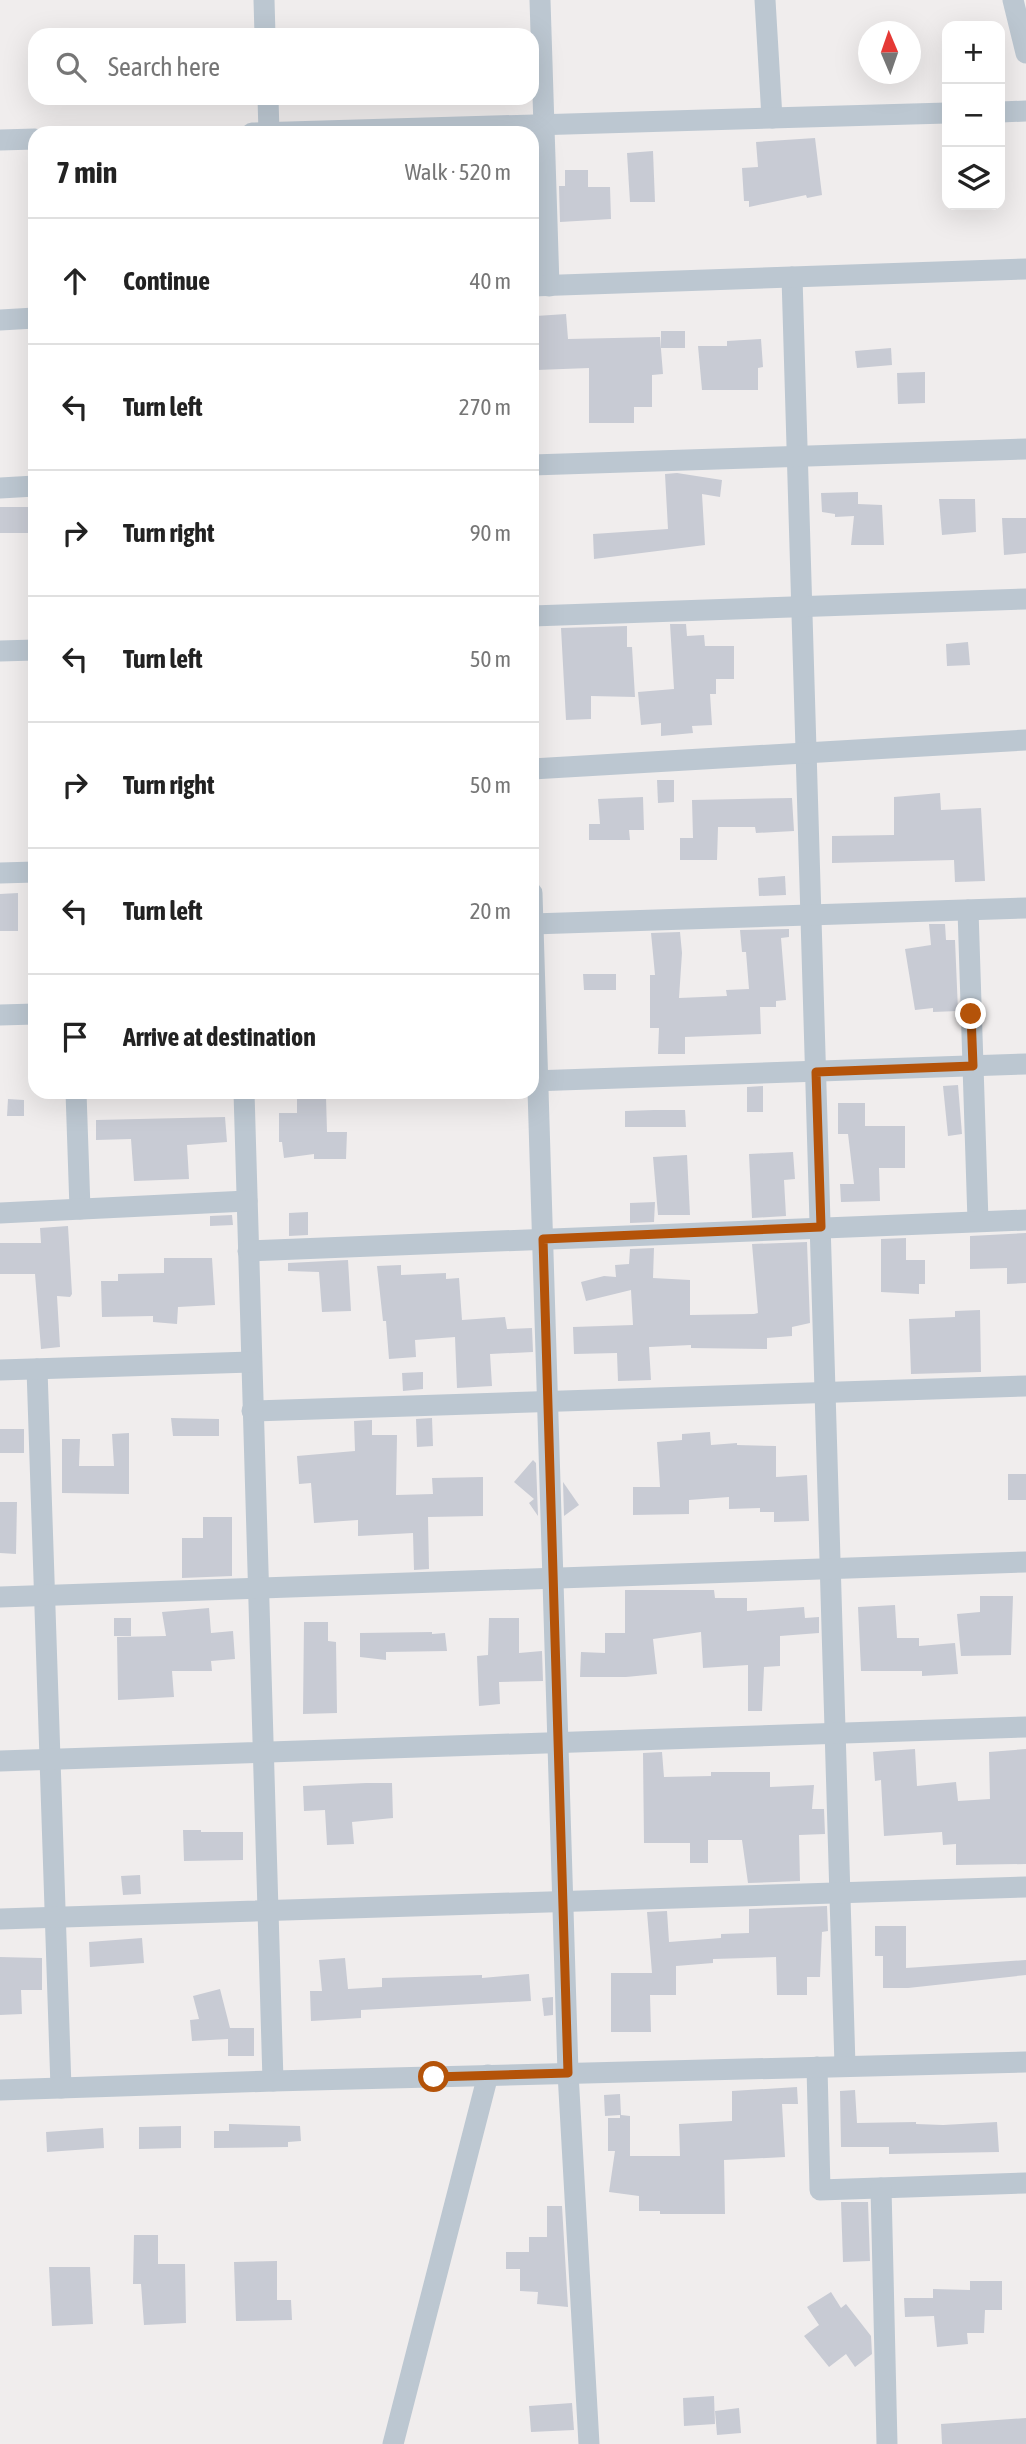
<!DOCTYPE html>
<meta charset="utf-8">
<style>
body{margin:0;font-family:"Asap Condensed",sans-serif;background:#f6f6f6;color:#222}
.controls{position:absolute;right:21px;top:21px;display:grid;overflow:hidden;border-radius:14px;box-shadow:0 7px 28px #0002}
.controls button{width:63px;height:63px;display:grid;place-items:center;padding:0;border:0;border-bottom:2px solid #e0e0e0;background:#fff;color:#222;font:35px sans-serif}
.compass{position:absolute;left:858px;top:21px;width:63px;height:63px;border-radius:50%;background:#fff;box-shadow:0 7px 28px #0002;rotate:358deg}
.stop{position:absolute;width:21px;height:21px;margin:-16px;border:5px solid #b45309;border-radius:50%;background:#fff}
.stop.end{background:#b45309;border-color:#fff;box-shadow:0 2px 7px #0008}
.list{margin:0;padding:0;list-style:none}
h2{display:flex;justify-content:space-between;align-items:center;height:91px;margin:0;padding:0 28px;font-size:30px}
h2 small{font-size:23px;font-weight:400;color:#767676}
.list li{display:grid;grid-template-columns:46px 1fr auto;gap:21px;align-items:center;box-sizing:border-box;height:126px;padding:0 28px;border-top:2px solid #e0e0e0}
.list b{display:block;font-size:26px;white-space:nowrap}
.list em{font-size:23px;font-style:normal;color:#767676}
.icon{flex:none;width:38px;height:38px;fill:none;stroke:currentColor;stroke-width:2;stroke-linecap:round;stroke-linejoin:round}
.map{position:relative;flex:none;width:1026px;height:2444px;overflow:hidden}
.search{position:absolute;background:#fff;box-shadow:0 7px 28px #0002;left:28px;top:28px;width:511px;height:77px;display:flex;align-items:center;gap:18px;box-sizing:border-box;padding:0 24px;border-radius:21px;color:#767676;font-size:26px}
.panel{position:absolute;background:#fff;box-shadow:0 7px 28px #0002;left:28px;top:126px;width:511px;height:973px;border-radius:21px}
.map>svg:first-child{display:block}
.building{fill:#c8cbd4}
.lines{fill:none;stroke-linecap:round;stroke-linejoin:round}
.street{stroke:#bcc7d1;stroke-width:21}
.route{stroke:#b45309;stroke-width:9}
</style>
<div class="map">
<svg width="1026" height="2444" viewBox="0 0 1026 2444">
<rect width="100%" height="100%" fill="#f0eded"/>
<g class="building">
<polygon points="815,138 822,195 807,198 806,195 749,207 749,201 744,201 742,168 758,167 756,142"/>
<polygon points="653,151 655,202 630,202 627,153"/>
<polygon points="565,170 588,170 588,187 610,187 611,219 560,222 559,186 565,186"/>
<polygon points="566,314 568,339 660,337 663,374 652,375 652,407 634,407 634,423 589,423 589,368 537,370 536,316"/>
<rect x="661" y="331" width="24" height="17"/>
<polygon points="761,339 763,367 758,368 758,390 702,390 698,346 727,346 727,341"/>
<polygon points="891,348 892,365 857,368 855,351"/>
<polygon points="925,372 925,403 898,404 897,373"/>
<polygon points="677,473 722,480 720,497 702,494 705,545 594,559 593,534 668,529 665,474"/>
<polygon points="858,492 858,504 882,505 884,545 851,545 854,516 835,517 835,514 822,512 821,493"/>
<polygon points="939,499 975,499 976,532 942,535"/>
<rect x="0" y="507" width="35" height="26"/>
<polygon points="1002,518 1026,518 1026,553 1004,555"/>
<polygon points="670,624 686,624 687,636 704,635 705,646 734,646 734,679 716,679 716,694 710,694 712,725 692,726 693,733 661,736 661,723 641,725 638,692 674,689"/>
<polygon points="627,626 627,647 632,647 635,697 591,696 591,719 566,720 561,628"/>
<polygon points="968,642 970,665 947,666 946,644"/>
<polygon points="657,780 674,780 674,802 658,803"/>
<polygon points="940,793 941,810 981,808 985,881 955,882 954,860 832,863 832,836 894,835 894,797"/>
<polygon points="643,797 644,830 629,830 630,840 589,840 589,824 600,824 598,799"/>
<polygon points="792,798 794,831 756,833 755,827 718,827 717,860 680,860 680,838 693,838 692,800"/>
<polygon points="785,876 786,895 759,896 758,878"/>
<polygon points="18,893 18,931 0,931 0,894"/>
<polygon points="929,924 945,924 946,940 955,940 958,1011 933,1012 933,1008 915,1010 905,949 931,945"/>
<polygon points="789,929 789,937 781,938 786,1000 776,1001 776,1007 760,1007 761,1034 685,1037 685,1054 658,1054 659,1028 650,1028 650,975 655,975 651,933 680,932 682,953 679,998 727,996 726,990 749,989 746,952 742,952 740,930"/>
<polygon points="583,974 616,974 616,990 584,990"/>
<polygon points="958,1085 962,1134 948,1136 943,1086"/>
<polygon points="763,1086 763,1112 747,1112 747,1087"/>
<polygon points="297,1097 326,1097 327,1132 347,1132 346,1159 314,1159 314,1154 284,1158 282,1142 279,1142 279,1113 297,1113"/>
<polygon points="8,1099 24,1100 24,1116 7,1116"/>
<polygon points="838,1103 865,1103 865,1126 905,1126 905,1168 879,1168 880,1201 841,1202 840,1184 854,1184 848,1134 838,1134"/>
<polygon points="654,1110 685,1110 686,1127 625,1127 625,1111"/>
<polygon points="225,1117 227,1142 187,1145 189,1179 134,1181 131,1139 96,1140 96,1120"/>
<polygon points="793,1152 795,1179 784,1180 786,1216 752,1218 749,1154"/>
<polygon points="687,1155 690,1215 658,1215 653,1157"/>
<polygon points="655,1202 654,1222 630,1223 630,1203"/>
<polygon points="308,1212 308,1235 289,1236 289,1213"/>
<polygon points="232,1215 233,1225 210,1226 210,1216"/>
<polygon points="68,1226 72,1294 70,1297 57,1296 60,1347 41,1349 35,1274 0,1274 0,1243 41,1243 40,1228"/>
<polygon points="1026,1233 1026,1283 1007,1284 1007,1268 970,1269 970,1236"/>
<polygon points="906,1238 906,1260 925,1260 925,1284 919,1284 919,1294 881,1292 881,1239"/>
<polygon points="807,1242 810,1323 792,1327 792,1336 767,1338 767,1349 691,1348 691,1345 649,1347 651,1380 618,1381 617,1353 574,1354 573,1327 633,1325 631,1290 586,1301 581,1282 604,1276 616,1277 615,1265 629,1264 630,1249 654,1248 653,1278 690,1280 690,1315 754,1314 758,1313 752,1244"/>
<polygon points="164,1258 212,1258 215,1305 178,1307 177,1324 153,1322 153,1316 102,1317 101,1281 118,1281 118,1274 164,1273"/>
<polygon points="348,1260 351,1311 322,1312 319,1272 288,1271 288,1263"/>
<polygon points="401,1265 401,1275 446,1273 446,1279 459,1278 462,1320 505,1317 507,1329 532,1328 533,1352 490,1354 492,1386 457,1388 455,1337 415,1340 416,1357 389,1359 386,1321 383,1321 377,1266"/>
<polygon points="980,1310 981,1372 911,1374 909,1319 955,1317 955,1311"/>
<polygon points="423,1372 423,1389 403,1391 402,1373"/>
<polygon points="171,1418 219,1419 219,1436 173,1436"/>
<polygon points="432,1418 433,1446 417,1447 416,1419"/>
<polygon points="372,1420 372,1435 397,1435 396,1495 433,1494 432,1478 483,1477 483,1516 428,1517 429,1569 414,1570 413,1533 358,1536 358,1520 314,1523 311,1483 299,1484 297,1456 355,1451 354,1421"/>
<rect x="0" y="1429" width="24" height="24"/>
<polygon points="710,1432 711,1445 737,1443 737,1445 776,1446 776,1477 807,1475 809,1521 774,1522 774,1512 760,1512 760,1508 729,1509 729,1497 689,1500 689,1514 633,1515 633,1487 660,1487 657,1442 682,1440 682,1434"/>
<polygon points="129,1433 129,1494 62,1493 62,1439 80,1439 79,1466 114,1466 112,1434"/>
<polygon points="533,1460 536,1463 538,1516 529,1503 534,1499 514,1482"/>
<rect x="1008" y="1474" width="18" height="26"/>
<polygon points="563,1482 579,1505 564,1516"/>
<polygon points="0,1502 17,1502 16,1554 0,1553"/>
<polygon points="203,1517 232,1517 232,1576 182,1578 182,1538 203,1538"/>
<polygon points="625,1590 714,1590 715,1598 747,1598 747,1611 804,1607 805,1618 819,1617 819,1633 780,1636 780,1666 764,1667 762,1711 748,1711 748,1665 703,1668 701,1632 653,1639 657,1674 626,1677 580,1677 581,1652 605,1653 605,1633 625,1633"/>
<polygon points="980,1596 1013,1596 1011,1655 961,1656 957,1614 980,1612"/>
<polygon points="895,1605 897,1638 919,1638 919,1646 955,1643 958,1674 922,1676 922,1671 861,1671 858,1607"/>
<polygon points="209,1608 211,1633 233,1631 235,1659 211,1661 212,1671 172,1671 174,1697 118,1700 117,1637 166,1636 162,1612"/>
<rect x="114" y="1618" width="17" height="18"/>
<polygon points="489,1618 519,1618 519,1653 542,1651 543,1681 499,1682 500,1704 479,1706 477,1656 488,1655"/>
<polygon points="304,1622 328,1622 328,1641 336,1642 337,1713 303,1714"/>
<polygon points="432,1632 432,1634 445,1633 447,1651 386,1652 386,1660 360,1657 360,1633"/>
<polygon points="915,1749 917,1786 956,1782 958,1801 990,1799 989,1752 1026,1749 1026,1864 956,1865 956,1844 943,1845 942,1832 884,1836 881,1780 875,1781 873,1752"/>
<polygon points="662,1752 664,1777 711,1776 711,1772 770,1772 770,1787 814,1785 812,1809 824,1809 825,1834 799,1835 800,1881 748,1883 742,1840 708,1840 708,1863 690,1863 690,1843 644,1843 643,1753"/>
<polygon points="366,1783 392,1783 393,1818 352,1822 354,1844 327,1845 325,1810 304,1811 303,1786"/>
<polygon points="183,1830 201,1830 201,1832 243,1832 243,1860 184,1861"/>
<polygon points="140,1875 141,1894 123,1895 121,1876"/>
<polygon points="827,1906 828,1931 822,1932 820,1977 807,1977 807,1995 777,1995 776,1957 713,1959 713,1963 676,1966 676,1995 650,1995 651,2032 611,2032 611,1973 652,1973 647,1912 667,1911 669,1942 721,1938 721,1934 749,1933 749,1909"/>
<polygon points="875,1926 906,1926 906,1968 1026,1960 1026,1975 908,1988 883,1988 883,1956 875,1956"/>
<polygon points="142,1938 144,1963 90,1967 89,1942"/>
<polygon points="0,1957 42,1958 42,1990 21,1990 22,2014 0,2015"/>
<polygon points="345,1958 348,1989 382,1987 382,1978 482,1975 482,1978 529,1974 531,2001 361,2010 361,2018 311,2021 310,1991 322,1991 319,1960"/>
<polygon points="220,1989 230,2028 254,2028 254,2056 228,2056 228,2039 192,2041 190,2020 199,2019 193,1996"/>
<polygon points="553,1997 553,2015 544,2016 542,1998"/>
<polygon points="797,2087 798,2104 782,2104 785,2157 724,2160 725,2214 660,2214 660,2211 639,2211 639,2196 609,2192 615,2151 608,2151 608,2118 620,2118 620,2115 605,2116 604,2095 620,2094 621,2115 630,2116 630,2156 680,2156 679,2124 732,2121 732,2091"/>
<polygon points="855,2090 857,2123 916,2122 916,2124 943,2125 997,2122 999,2152 889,2154 889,2147 841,2147 840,2091"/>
<polygon points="229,2124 300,2126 301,2141 288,2142 288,2147 214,2148 214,2131 229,2131"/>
<polygon points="181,2126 181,2148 139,2149 139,2127"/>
<polygon points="103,2128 104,2148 47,2152 46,2132"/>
<polygon points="841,2202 868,2202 870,2261 843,2262"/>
<polygon points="547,2206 562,2206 568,2307 537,2304 538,2292 520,2291 520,2269 506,2269 506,2252 529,2252 529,2237 547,2237"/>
<polygon points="134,2235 158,2235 158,2264 185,2264 186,2323 144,2325 141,2284 133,2284"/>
<polygon points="277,2261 277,2300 291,2300 292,2320 236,2321 234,2262"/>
<polygon points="49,2267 90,2267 93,2324 52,2326"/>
<polygon points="970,2281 1002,2281 1002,2310 985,2310 984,2333 967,2333 968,2344 937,2347 934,2316 905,2317 904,2298 933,2298 933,2289 970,2290"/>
<polygon points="831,2292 841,2308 846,2304 871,2336 872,2354 855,2367 846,2354 829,2367 804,2336 819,2325 807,2307"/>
<polygon points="714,2396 715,2424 684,2426 683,2398"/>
<polygon points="572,2403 574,2430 531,2432 529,2406"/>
<polygon points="739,2408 741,2433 717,2435 715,2411"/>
<polygon points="1026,2418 1026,2444 942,2444 941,2424"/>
</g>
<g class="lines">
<g class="street">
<polyline points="264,0 265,35"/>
<polyline points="540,0 549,286"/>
<polyline points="765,0 772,118"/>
<polyline points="1013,0 1026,53"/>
<polyline points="268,98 269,133"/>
<polyline points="1000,112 1026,111"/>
<polyline points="252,133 947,113"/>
<polyline points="0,140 35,139"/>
<polyline points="792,277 845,2066"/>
<polyline points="532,286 1026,269"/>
<polyline points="0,320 35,318"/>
<polyline points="532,465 1026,449"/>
<polyline points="0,488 35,486"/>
<polyline points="532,616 1026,599"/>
<polyline points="0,651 35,650"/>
<polyline points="532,769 1026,740"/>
<polyline points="0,873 35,872"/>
<polyline points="532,893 568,2073 589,2444"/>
<polyline points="968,910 978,1221"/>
<polyline points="532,924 1026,908"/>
<polyline points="0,1015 35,1014"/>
<polyline points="532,1081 1026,1064"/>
<polyline points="76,1092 80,1209"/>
<polyline points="244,1092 273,2081"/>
<polyline points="0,1213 247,1201"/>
<polyline points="248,1251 1026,1220"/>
<polyline points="37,1369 61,2088"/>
<polyline points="0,1370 251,1362"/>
<polyline points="252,1411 1026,1386"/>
<polyline points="0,1597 1026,1562"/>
<polyline points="0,1761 1026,1727"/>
<polyline points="0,1919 1026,1887"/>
<polyline points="817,2067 820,2190 1026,2183"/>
<polyline points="0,2090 273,2081 1026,2062"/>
<polyline points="881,2188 887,2444"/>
<polyline points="393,2444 488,2075"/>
</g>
</g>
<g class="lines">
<polyline class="route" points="434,2077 568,2073 543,1239 821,1227 816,1072 973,1066 971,1014"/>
</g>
</svg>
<div class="controls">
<button>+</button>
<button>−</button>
<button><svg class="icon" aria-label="layers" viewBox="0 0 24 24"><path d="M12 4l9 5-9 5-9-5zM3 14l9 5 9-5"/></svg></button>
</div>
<svg class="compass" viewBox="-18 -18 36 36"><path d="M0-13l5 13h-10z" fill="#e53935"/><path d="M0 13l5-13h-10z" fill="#767676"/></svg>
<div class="stop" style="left:434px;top:2077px"></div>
<div class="stop end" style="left:971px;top:1014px"></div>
<div class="search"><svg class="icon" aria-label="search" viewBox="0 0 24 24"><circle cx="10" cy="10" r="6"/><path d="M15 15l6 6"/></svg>Search here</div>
<section class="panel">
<h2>7 min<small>Walk · 520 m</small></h2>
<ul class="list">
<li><svg class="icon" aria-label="ahead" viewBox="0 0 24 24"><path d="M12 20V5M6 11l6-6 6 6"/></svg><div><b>Continue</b></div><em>40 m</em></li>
<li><svg class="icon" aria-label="left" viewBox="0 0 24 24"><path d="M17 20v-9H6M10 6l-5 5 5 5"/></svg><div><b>Turn left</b></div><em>270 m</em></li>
<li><svg class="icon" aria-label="right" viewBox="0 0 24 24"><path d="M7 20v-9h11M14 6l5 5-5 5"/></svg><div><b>Turn right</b></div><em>90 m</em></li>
<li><svg class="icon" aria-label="left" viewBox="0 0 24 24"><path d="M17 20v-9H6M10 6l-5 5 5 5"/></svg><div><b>Turn left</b></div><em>50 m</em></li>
<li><svg class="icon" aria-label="right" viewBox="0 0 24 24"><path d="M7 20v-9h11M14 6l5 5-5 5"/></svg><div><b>Turn right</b></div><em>50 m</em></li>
<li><svg class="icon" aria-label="left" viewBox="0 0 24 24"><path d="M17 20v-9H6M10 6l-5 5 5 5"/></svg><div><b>Turn left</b></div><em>20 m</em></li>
<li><svg class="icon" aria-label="arrive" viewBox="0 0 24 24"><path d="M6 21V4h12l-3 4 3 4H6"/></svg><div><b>Arrive at destination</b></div></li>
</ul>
</section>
</div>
